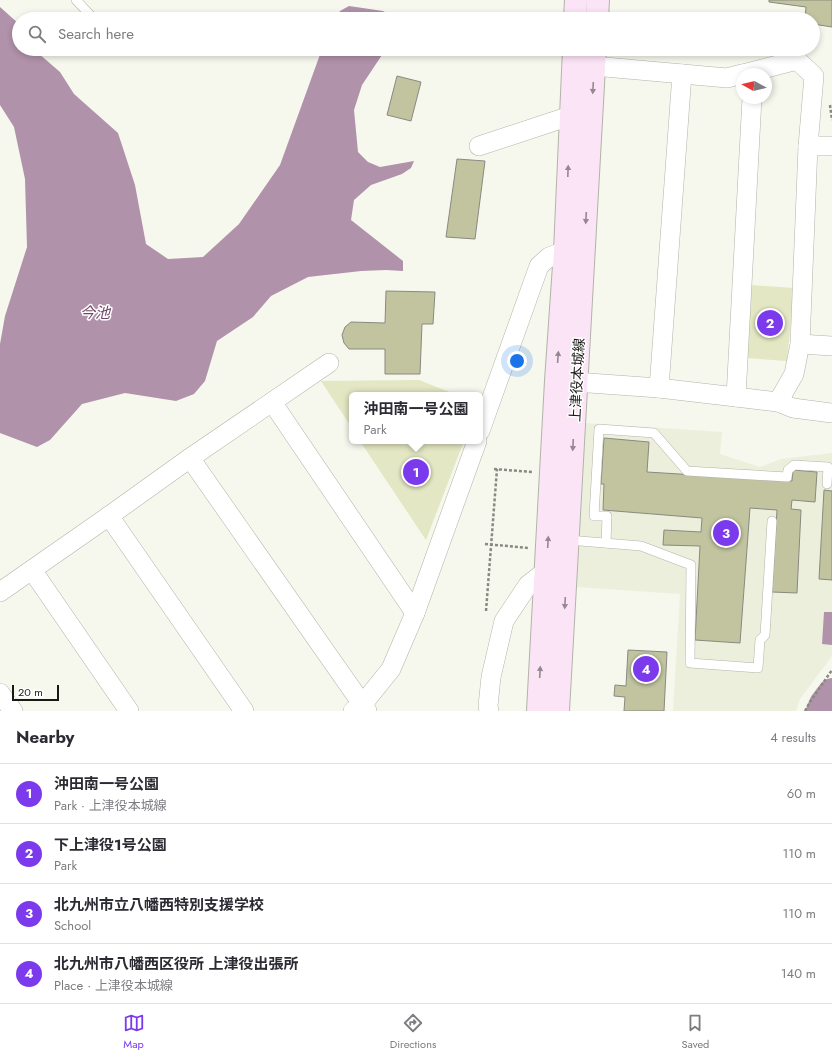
<!DOCTYPE html>
<meta charset="utf-8">
<style>
body{margin:0;font-family:Jost,"Noto Sans JP",sans-serif;background:#f2f2f3;color:#2b2b33}
.compass{position:absolute;left:736px;top:68px;width:36px;height:36px;border-radius:50%;background:#fff;box-shadow:0 2px 6px #0003;rotate:278deg}
.scale{position:absolute;left:12px;bottom:10px;width:47px;box-sizing:border-box;padding-left:4px;border:2px solid #181814;border-top:0;font-size:11px;line-height:14px;white-space:nowrap;color:#181814;-webkit-text-stroke:3px #fff;paint-order:stroke}
.you{position:absolute;left:517px;top:361px;width:14px;height:14px;margin:-10px;border:3px solid #fff;border-radius:50%;background:#1a73e8;box-shadow:0 0 0 6px #1a73e833}
.badge{display:grid;place-items:center;width:26px;height:26px;border-radius:50%;background:#7c3aed;color:#fff;font-size:13px;font-weight:700}
.pin{position:absolute;translate:-50% -50%;border:2px solid #fff;box-shadow:0 1px 4px #0006}
.popup{position:absolute;left:349px;top:392px;width:134px;height:52px;box-sizing:border-box;display:grid;place-content:center;border-radius:6px;background:#fff;filter:drop-shadow(0 1px 3px #0005);font-size:13px;white-space:nowrap;color:#7c7c81}
.popup b{font-size:15px;color:#2b2b33}
.popup::after{content:'';position:absolute;left:50%;top:100%;margin-left:-8px;border:8px solid transparent;border-top-color:#fff}
.list{margin:0;padding:0;list-style:none}
h2{display:flex;justify-content:space-between;align-items:center;height:52px;margin:0;padding:0 16px;font-size:17px}
h2 small{font-size:13px;font-weight:400;color:#7c7c81}
.list li{display:grid;grid-template-columns:26px 1fr auto;gap:12px;align-items:center;box-sizing:border-box;height:60px;padding:0 16px;border-top:1px solid #e1e1e2}
.list b{display:block;font-size:15px;white-space:nowrap}
.list p{margin:0;font-size:13px;white-space:nowrap;color:#7c7c81}
.list em{font-size:13px;font-style:normal;color:#7c7c81}
.icon{flex:none;width:22px;height:22px;fill:none;stroke:currentColor;stroke-width:2;stroke-linecap:round;stroke-linejoin:round}
.map{position:relative;flex:none;width:832px;height:711px;overflow:hidden}
.search{position:absolute;background:#fff;box-shadow:0 2px 6px #0003;left:12px;right:12px;top:12px;height:44px;display:flex;align-items:center;gap:10px;box-sizing:border-box;padding:0 14px;border-radius:22px;color:#7c7c81;font-size:15px}
.sheet{height:292px;background:#fff}
nav{display:flex;justify-content:space-around;align-items:center;box-sizing:border-box;height:56px;border-top:1px solid #e1e1e2;background:#fff;font-size:11px;color:#7c7c81}
nav a{display:grid;justify-items:center;gap:2px}
nav .on{color:#7c3aed}
.map>svg:first-child{display:block}
.built{fill:#edefdd}
.green{fill:#e4e7c3}
.water{fill:#b092aa}
.lines{fill:none;stroke-linecap:round;stroke-linejoin:round}
.river{stroke:#b092aa;stroke-width:28}
.building{fill:#c1c49f;stroke:#898a80}
.lane-casing{stroke:#b2b3a9;stroke-width:10}
.street-casing{stroke:#b2b3a9;stroke-width:20}
.secondary-casing{stroke:#b2b3a9;stroke-width:24}
.path{stroke:#898982;stroke-width:2.5;stroke-dasharray:3 2;stroke-linecap:butt}
.lane{stroke:#fff;stroke-width:9}
.street{stroke:#fff;stroke-width:19}
.secondary{stroke:#fce4f7;stroke-width:22}
.oneway{fill:#958891}
.labels{text-anchor:middle;stroke-width:3;stroke-linejoin:round;paint-order:stroke}
.street-label{font-size:14px;fill:#181814;stroke:#fff}
.water-label{font-size:15px;font-style:italic;fill:#714569;stroke:#fff}
</style>
<div class="map">
<svg width="832" height="711" viewBox="0 0 832 711">
<rect width="100%" height="100%" fill="#f6f7ed"/>
<polygon class="built" points="585,423 722,432 720,454 760,467 781,459 832,453 832,656 800,699 796,711 673,711 680,594 576,587"/>
<g class="green">
<polygon points="751,285 794,288 787,361 746,358"/>
<polygon points="419,380 457,395 352,395 352,428 321,381"/>
<polygon points="360,441 464,441 426,540"/>
</g>
<g class="water">
<polygon points="349,6 383,11 397,19 336,19 340,11"/>
<polygon points="0,7 19,24 19,49 36,49 38,53 60,72 74,94 118,133 135,185 146,244 168,259 203,257 239,224 280,165 322,49 386,49 362,85 354,110 358,152 368,162 380,167 414,161 411,168 402,174 371,185 354,200 351,220 403,261 403,271 386,270 361,271 308,277 271,296 253,317 217,341 205,381 194,394 176,401 125,393 82,404 50,440 37,447 0,433 0,344 5,316 27,247 25,179 14,127 0,105"/>
<polygon points="824,612 832,612 832,645 822,644"/>
</g>
<g class="lines">
<polyline class="river" points="820,711 823,704 832,692"/>
</g>
<g class="building">
<polygon points="769,0 832,0 832,27 813,24 813,19 805,19 806,7 769,2"/>
<polygon points="397,76 421,82 411,121 387,115"/>
<polygon points="457,159 485,161 475,239 446,237"/>
<polygon points="386,291 435,292 433,324 422,324 420,374 385,374 385,349 349,349 344,343 342,335 345,327 351,322 385,323"/>
<polygon points="604,438 649,442 647,472 792,481 793,470 817,472 815,502 792,500 791,509 801,510 797,593 772,592 777,510 750,508 740,643 695,640 700,546 663,545 664,530 701,532 702,518 603,510 604,484 601,484"/>
<polygon points="824,490 832,491 832,580 819,579"/>
<polygon points="628,650 667,652 664,711 624,711 625,697 614,696 615,685 626,686"/>
</g>
<g class="lines">
<g class="lane-casing">
<g id="lane">
<polyline points="76,0 94,19"/>
<polyline points="568,540 641,546 691,565 690,663 758,668 760,640 765,635 772,521"/>
<polyline points="606,543 607,516 594,516 599,429 654,433 687,471 787,477 788,470 794,465 828,467 827,484"/>
</g>
</g>
<g class="street-casing">
<g id="street">
<polyline points="594,66 727,78 742,74"/>
<polyline points="743,74 797,60 814,76 808,146 800,344 794,374 778,402"/>
<polyline points="479,146 570,116"/>
<polyline points="808,146 832,146"/>
<polyline points="800,344 832,346"/>
<polyline points="561,381 659,388 736,397 778,402 793,408 832,413"/>
<polyline points="659,388 682,74"/>
<polyline points="736,397 752,98"/>
<polyline points="272,402 415,613"/>
<polyline points="480,431 539,266 549,257 565,251 578,252"/>
<polyline points="190,458 367,711"/>
<polyline points="109,516 244,711"/>
<polyline points="32,570 129,711"/>
<polyline points="0,592 109,516 190,458 329,363"/>
<polyline points="0,693 13,711"/>
<polyline points="353,711 362,705 391,669 415,613 477,441"/>
<polyline points="489,711 488,706 491,677 504,621 528,585 546,571 557,572"/>
</g>
</g>
<g class="secondary-casing">
<g id="secondary">
<polyline points="575,19 576,0"/>
<polyline points="597,19 598,0"/>
<polyline points="538,711 556,381 565,251 574,49"/>
<polyline points="558,711 595,49"/>
</g>
</g>
<g class="path">
<polyline points="830,105 832,120"/>
<polyline points="494,469 533,472"/>
<polyline points="485,544 529,548"/>
<polyline points="486,611 497,469"/>
<polyline points="805,711 810,702 832,670"/>
</g>
<use href="#lane" class="lane"/>
<use href="#street" class="street"/>
<use href="#secondary" class="secondary"/>
</g>
<defs><path id="oneway-solid" d="M-6-.8H1V-3.2L6.5 0L1 3.2V.8H-6Z"/></defs>
<g class="oneway">
<use href="#oneway-solid" transform="translate(593 88) rotate(93)"/>
<use href="#oneway-solid" transform="translate(568 171) rotate(-88)"/>
<use href="#oneway-solid" transform="translate(586 218) rotate(93)"/>
<use href="#oneway-solid" transform="translate(558 357) rotate(-86)"/>
<use href="#oneway-solid" transform="translate(573 445) rotate(93)"/>
<use href="#oneway-solid" transform="translate(548 542) rotate(-87)"/>
<use href="#oneway-solid" transform="translate(565 603) rotate(93)"/>
<use href="#oneway-solid" transform="translate(540 672) rotate(-87)"/>
</g>
<g class="labels">
<g class="street-label">
<text transform="translate(577 380) rotate(-87)" y="5">上津役本城線</text>
</g>
<g class="water-label">
<text x="95" y="318">今池</text>
</g>
</g>
</svg>
<svg class="compass" viewBox="-18 -18 36 36"><path d="M0-13l5 13h-10z" fill="#e53935"/><path d="M0 13l5-13h-10z" fill="#7c7c81"/></svg>
<div class="scale">20 m</div>
<div class="you"></div>
<div class="pin badge" style="left:416px;top:472px">1</div>
<div class="popup"><b>沖田南一号公園</b>Park</div>
<div class="pin badge" style="left:770px;top:323px">2</div>
<div class="pin badge" style="left:726px;top:533px">3</div>
<div class="pin badge" style="left:646px;top:669px">4</div>
<div class="search"><svg class="icon" aria-label="search" viewBox="0 0 24 24"><circle cx="10" cy="10" r="6"/><path d="M15 15l6 6"/></svg>Search here</div>
</div>
<section class="sheet">
<h2>Nearby<small>4 results</small></h2>
<ul class="list">
<li><span class="badge">1</span><div><b>沖田南一号公園</b><p>Park · 上津役本城線</p></div><em>60 m</em></li>
<li><span class="badge">2</span><div><b>下上津役1号公園</b><p>Park</p></div><em>110 m</em></li>
<li><span class="badge">3</span><div><b>北九州市立八幡西特別支援学校</b><p>School</p></div><em>110 m</em></li>
<li><span class="badge">4</span><div><b>北九州市八幡西区役所 上津役出張所</b><p>Place · 上津役本城線</p></div><em>140 m</em></li>
</ul>
</section>
<nav>
<a class="on"><svg class="icon" aria-label="map" viewBox="0 0 24 24"><path d="M3 6l6-2 6 2 6-2v14l-6 2-6-2-6 2zM9 4v14M15 6v14"/></svg>Map</a>
<a><svg class="icon" aria-label="directions" viewBox="0 0 24 24"><path d="M12 3l9 9-9 9-9-9zM9 14v-3h6M13 9l2 2-2 2"/></svg>Directions</a>
<a><svg class="icon" aria-label="saved" viewBox="0 0 24 24"><path d="M7 4h10v16l-5-4-5 4z"/></svg>Saved</a>
</nav>
